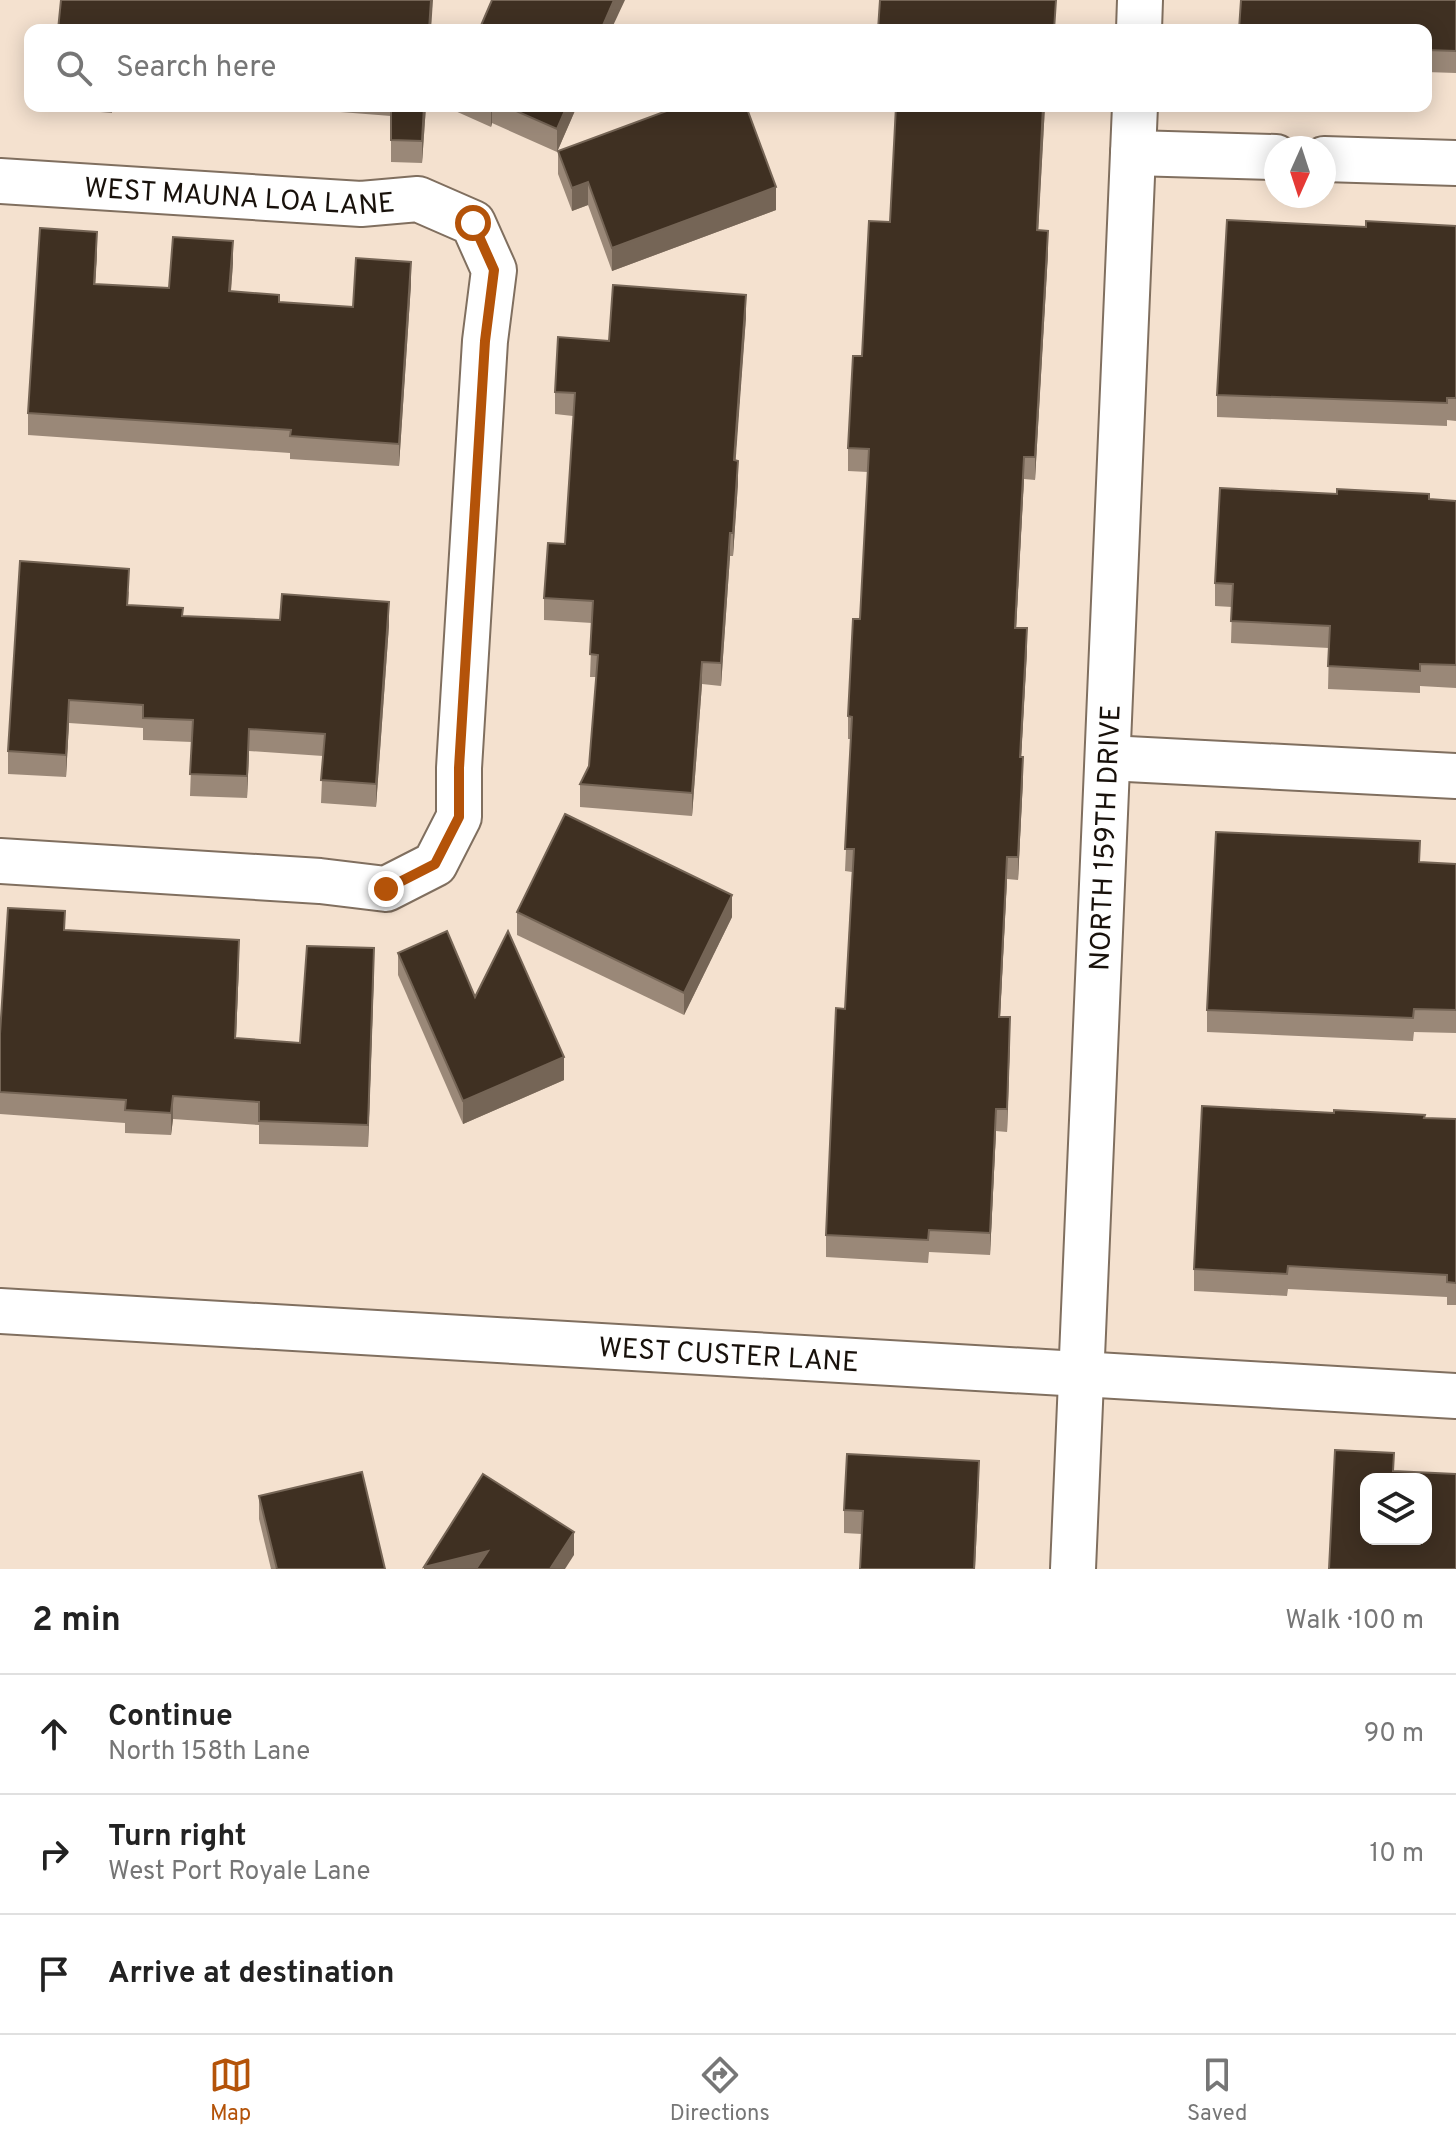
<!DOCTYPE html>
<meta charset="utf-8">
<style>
body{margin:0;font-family:Overpass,sans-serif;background:#f6f6f6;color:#222}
.controls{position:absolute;right:24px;bottom:24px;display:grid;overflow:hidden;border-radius:16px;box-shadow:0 4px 20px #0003}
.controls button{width:72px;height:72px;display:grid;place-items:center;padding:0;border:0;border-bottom:2px solid #e0e0e0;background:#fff;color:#222;font:40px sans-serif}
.compass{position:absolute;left:1264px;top:136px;width:72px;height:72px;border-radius:50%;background:#fff;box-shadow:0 4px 20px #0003;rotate:183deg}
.stop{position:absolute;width:24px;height:24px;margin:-18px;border:6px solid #b45309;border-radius:50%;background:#fff}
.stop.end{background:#b45309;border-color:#fff;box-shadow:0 2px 8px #0008}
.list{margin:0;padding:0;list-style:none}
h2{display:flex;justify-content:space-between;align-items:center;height:104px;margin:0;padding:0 32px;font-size:34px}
h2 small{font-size:26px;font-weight:400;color:#767676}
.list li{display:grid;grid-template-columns:52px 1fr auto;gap:24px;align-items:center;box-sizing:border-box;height:120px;padding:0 32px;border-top:2px solid #e0e0e0}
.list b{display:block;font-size:30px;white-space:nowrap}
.list p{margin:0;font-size:26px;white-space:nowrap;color:#767676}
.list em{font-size:26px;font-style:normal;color:#767676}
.icon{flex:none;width:44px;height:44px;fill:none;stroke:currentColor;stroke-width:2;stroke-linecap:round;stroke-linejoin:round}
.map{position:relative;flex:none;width:1456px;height:1569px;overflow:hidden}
.search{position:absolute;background:#fff;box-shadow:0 4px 20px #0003;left:24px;right:24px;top:24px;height:88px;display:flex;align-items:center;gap:20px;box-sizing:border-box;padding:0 28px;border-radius:16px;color:#767676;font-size:30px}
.sheet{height:464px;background:#fff}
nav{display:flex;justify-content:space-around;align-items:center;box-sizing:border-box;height:112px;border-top:2px solid #e0e0e0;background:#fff;font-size:22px;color:#767676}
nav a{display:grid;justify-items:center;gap:4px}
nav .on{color:#b45309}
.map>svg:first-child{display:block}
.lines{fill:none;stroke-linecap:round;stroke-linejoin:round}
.street-casing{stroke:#806f5f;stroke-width:48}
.secondary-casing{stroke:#806f5f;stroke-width:48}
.street{stroke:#fff;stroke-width:44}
.secondary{stroke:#fff;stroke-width:44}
.wall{fill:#9a8878}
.shaded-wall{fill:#756556}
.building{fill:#3f3022;stroke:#756556;stroke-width:2;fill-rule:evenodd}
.route{stroke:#b45309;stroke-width:10}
.labels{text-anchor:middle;stroke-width:8;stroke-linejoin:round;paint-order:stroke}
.street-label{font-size:28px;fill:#18110b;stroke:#f4e1cf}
</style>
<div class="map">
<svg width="1456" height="1569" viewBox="0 0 1456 1569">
<rect width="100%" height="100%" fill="#f4e1cf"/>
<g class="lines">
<g class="street-casing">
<g id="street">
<polyline points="1139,30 1140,0"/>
<polyline points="1133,153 1276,157"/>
<polyline points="1324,159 1456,163"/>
<path id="s1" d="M0 181 361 204 418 199 473 223 494 270 485 341 459 768V817L435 864 386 889 320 881 0 861"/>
<polyline points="1108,758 1456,776"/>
<path id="s2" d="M1073 1569 1135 106"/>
</g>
</g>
<g class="secondary-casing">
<g id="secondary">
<path id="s3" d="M0 1311 1456 1396"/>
</g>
</g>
<use href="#street" class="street"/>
<use href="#secondary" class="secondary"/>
</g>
<g class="wall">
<polygon points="1456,0 1456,73 1426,72 1426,30"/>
<polygon points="54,106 112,106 112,113 54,108"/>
<polygon points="273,106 426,106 422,163 391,162 391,116 315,110 315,107"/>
<polygon points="453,106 577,106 557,152 492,123 491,127 453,110"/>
<polygon points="1045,106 1038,230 1048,253 1035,480 1024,479 1016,628 1027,651 1021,757 1023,779 1018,880 1007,879 1000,1017 1010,1040 1007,1132 996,1131 990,1255 929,1252 928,1263 826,1257 826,1235 845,1009 852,872 845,871 851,739 848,739 848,716 860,619 868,472 848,471 848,448 862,356 890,222"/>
<polygon points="558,151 776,210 612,271 588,205 572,211 558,174"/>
<polygon points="1456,226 1456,421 1447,420 1447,426 1217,417 1217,395 1366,227"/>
<polygon points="97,254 95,284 169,288 233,263 231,291 279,302 353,307 411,284 399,466 290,459 290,453 28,435 28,413"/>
<polygon points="746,317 735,460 738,483 733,556 730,556 721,686 702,684 692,816 580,807 580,784 589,766 596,677 590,677 592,623 544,620 544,598 565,544 573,416 555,414 555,392 609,341"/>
<polygon points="1429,499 1456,501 1456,688 1420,686 1420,693 1328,689 1329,648 1231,643 1232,607 1215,606 1215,583"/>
<polygon points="129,591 128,605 183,616 389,625 376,807 321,803 323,756 249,751 247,798 190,796 192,742 143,740 143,728 69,723 66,777 8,774 8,751"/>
<polygon points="1420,862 1456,864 1456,1033 1414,1032 1413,1041 1207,1032 1207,1010"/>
<polygon points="517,912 732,917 684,1015 517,935"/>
<polygon points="65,930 239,963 236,1038 300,1043 374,971 368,1147 259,1144 259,1125 173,1119 171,1135 125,1133 125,1123 0,1114 0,1034"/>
<polygon points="398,953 475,997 564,1080 463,1124 398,975"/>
<polygon points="1425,1118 1456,1119 1456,1305 1447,1305 1447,1297 1288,1289 1287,1296 1194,1291 1194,1269"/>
<polygon points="979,1483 862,1534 844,1533 844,1510"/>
<polygon points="259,1496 385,1569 271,1569 259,1519"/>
</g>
<g class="shaded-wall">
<polygon points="431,0 433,0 431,30 429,30"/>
<polygon points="614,0 625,0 611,30 601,30"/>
<polygon points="424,106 426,106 422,163 422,141"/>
<polygon points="491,106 492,106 492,123 491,127"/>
<polygon points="567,106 577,106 557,152 557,129"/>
<polygon points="1043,106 1045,106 1037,253 1037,230"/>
<polygon points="588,182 588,205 572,211 572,188"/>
<polygon points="776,187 776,210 612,271 612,248"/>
<polygon points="1048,231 1048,253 1035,480 1035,457"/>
<polygon points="97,232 97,254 94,307 94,284"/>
<polygon points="233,241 233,263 229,314 229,291"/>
<polygon points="411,262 411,284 399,466 399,444"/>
<polygon points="746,295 746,317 734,483 734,460"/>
<polygon points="1024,457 1024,479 1015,650 1015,628"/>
<polygon points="738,461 738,483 733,556 733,533"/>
<polygon points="730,533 730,556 721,686 721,663"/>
<polygon points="389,602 389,625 376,807 376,784"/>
<polygon points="1027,628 1027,651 1020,779 1020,757"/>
<polygon points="702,662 702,684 692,816 692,793"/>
<polygon points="69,700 69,723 66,777 66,755"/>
<polygon points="249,729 249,751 247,798 247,776"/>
<polygon points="1023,757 1023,779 1018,880 1018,857"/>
<polygon points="1007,857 1007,879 999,1039 999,1017"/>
<polygon points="732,895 732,917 684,1015 684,993"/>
<polygon points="239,940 239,963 235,1061 235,1038"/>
<polygon points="374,948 374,971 368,1147 368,1125"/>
<polygon points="1010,1017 1010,1040 1007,1132 1007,1109"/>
<polygon points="564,1057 564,1080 463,1124 463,1101"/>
<polygon points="173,1096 173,1119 171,1135 171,1113"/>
<polygon points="996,1109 996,1131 990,1255 990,1233"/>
<polygon points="979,1461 979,1483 975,1569 974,1569"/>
<polygon points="574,1532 574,1555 565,1569 550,1569"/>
<polygon points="488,1551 488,1569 424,1569 424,1567"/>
</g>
<g class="building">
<polygon points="61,0 431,0 429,30 58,30"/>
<polygon points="492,0 614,0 601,30 479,30"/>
<polygon points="880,0 1056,0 1054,30 878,30"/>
<polygon points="1241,0 1456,0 1456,51 1426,50 1426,30 1239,30"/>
<polygon points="391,106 424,106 422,141 391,140"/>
<polygon points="505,106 567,106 557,129"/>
<polygon points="680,106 746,106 776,187 612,248 588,182 572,188 558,151"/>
<polygon points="896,106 1043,106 1037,230 1048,231 1035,457 1024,457 1015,628 1027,628 1020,757 1023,757 1018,857 1007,857 999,1017 1010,1017 1007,1109 996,1109 990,1233 929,1230 928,1240 826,1235 836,1008 845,1009 854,849 845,849 852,717 848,716 853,619 860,619 869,449 848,448 853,356 862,356 869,221 890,222"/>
<polygon points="1227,220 1366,227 1366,221 1456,226 1456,398 1447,398 1447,403 1217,395"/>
<polygon points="40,228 97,232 94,284 169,288 173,237 233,241 229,291 279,295 279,302 353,307 356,258 411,262 399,444 290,436 291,430 28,413"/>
<polygon points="613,285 746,295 734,460 738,461 733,533 730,533 721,663 702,662 692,793 580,784 589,766 598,655 590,654 593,601 544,598 548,543 565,544 575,393 555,392 558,337 609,341"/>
<polygon points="1220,488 1337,494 1337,489 1429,494 1429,499 1456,501 1456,665 1420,664 1420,671 1328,666 1330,626 1231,621 1233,584 1215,583"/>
<polygon points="20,561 129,569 127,605 183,608 182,616 280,620 282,594 389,602 376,784 321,780 325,734 249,729 247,776 190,774 193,720 143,718 143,705 69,700 66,755 8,751"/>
<polygon points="565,814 732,895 684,993 517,912"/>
<polygon points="1216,832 1420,841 1419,862 1456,864 1456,1010 1414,1009 1413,1018 1207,1010"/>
<polygon points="8,908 65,911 64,930 239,940 235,1038 300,1043 307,946 374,948 368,1125 259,1121 259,1102 173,1096 171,1113 125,1110 126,1100 0,1092 0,1034"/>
<polygon points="447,931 475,997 508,931 564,1057 463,1101 398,953"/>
<polygon points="1202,1106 1334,1113 1334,1110 1425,1115 1424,1118 1456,1119 1456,1283 1447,1282 1447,1275 1288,1266 1287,1274 1194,1269"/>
<path d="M1335 1450 1394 1453 1393 1471 1456 1474V1569H1329ZM1366 1479H1426V1539H1366Z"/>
<polygon points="847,1454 979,1461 974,1569 860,1569 863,1511 844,1510"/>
<polygon points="362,1472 385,1569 277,1569 259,1496"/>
<polygon points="483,1474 574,1532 550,1569 476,1569 488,1551 424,1567"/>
</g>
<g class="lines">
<polyline class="route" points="386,889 435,864 459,817 459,768 485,341 494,270 473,223"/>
</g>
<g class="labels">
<g class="street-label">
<text dy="10" stroke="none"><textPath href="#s1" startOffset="240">WEST MAUNA LOA LANE</textPath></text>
<text dy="10" stroke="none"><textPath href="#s2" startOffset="732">NORTH 159TH DRIVE</textPath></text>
<text dy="10" stroke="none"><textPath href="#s3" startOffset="730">WEST CUSTER LANE</textPath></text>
</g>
</g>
</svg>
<div class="controls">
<button><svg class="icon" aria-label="layers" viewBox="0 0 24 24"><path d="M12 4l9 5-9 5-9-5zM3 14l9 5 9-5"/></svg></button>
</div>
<svg class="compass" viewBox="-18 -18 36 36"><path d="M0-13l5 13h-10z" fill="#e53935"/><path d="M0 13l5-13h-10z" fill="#767676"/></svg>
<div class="stop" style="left:473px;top:223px"></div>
<div class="stop end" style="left:386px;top:889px"></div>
<div class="search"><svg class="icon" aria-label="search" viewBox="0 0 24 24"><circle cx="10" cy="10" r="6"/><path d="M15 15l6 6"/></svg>Search here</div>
</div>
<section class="sheet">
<h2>2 min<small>Walk · 100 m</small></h2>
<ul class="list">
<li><svg class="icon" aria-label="ahead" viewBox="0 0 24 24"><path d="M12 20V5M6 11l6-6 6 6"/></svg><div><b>Continue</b><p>North 158th Lane</p></div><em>90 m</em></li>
<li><svg class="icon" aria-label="right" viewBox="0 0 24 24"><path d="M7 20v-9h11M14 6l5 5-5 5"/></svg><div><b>Turn right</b><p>West Port Royale Lane</p></div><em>10 m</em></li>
<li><svg class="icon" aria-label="arrive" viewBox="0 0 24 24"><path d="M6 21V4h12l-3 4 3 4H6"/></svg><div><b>Arrive at destination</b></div></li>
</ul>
</section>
<nav>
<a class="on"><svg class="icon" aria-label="map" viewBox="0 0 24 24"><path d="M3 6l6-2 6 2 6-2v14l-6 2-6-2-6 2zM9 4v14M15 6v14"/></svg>Map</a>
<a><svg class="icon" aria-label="directions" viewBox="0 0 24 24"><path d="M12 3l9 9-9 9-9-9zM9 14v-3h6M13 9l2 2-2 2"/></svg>Directions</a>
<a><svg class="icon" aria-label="saved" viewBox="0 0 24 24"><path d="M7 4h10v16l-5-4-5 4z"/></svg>Saved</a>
</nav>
